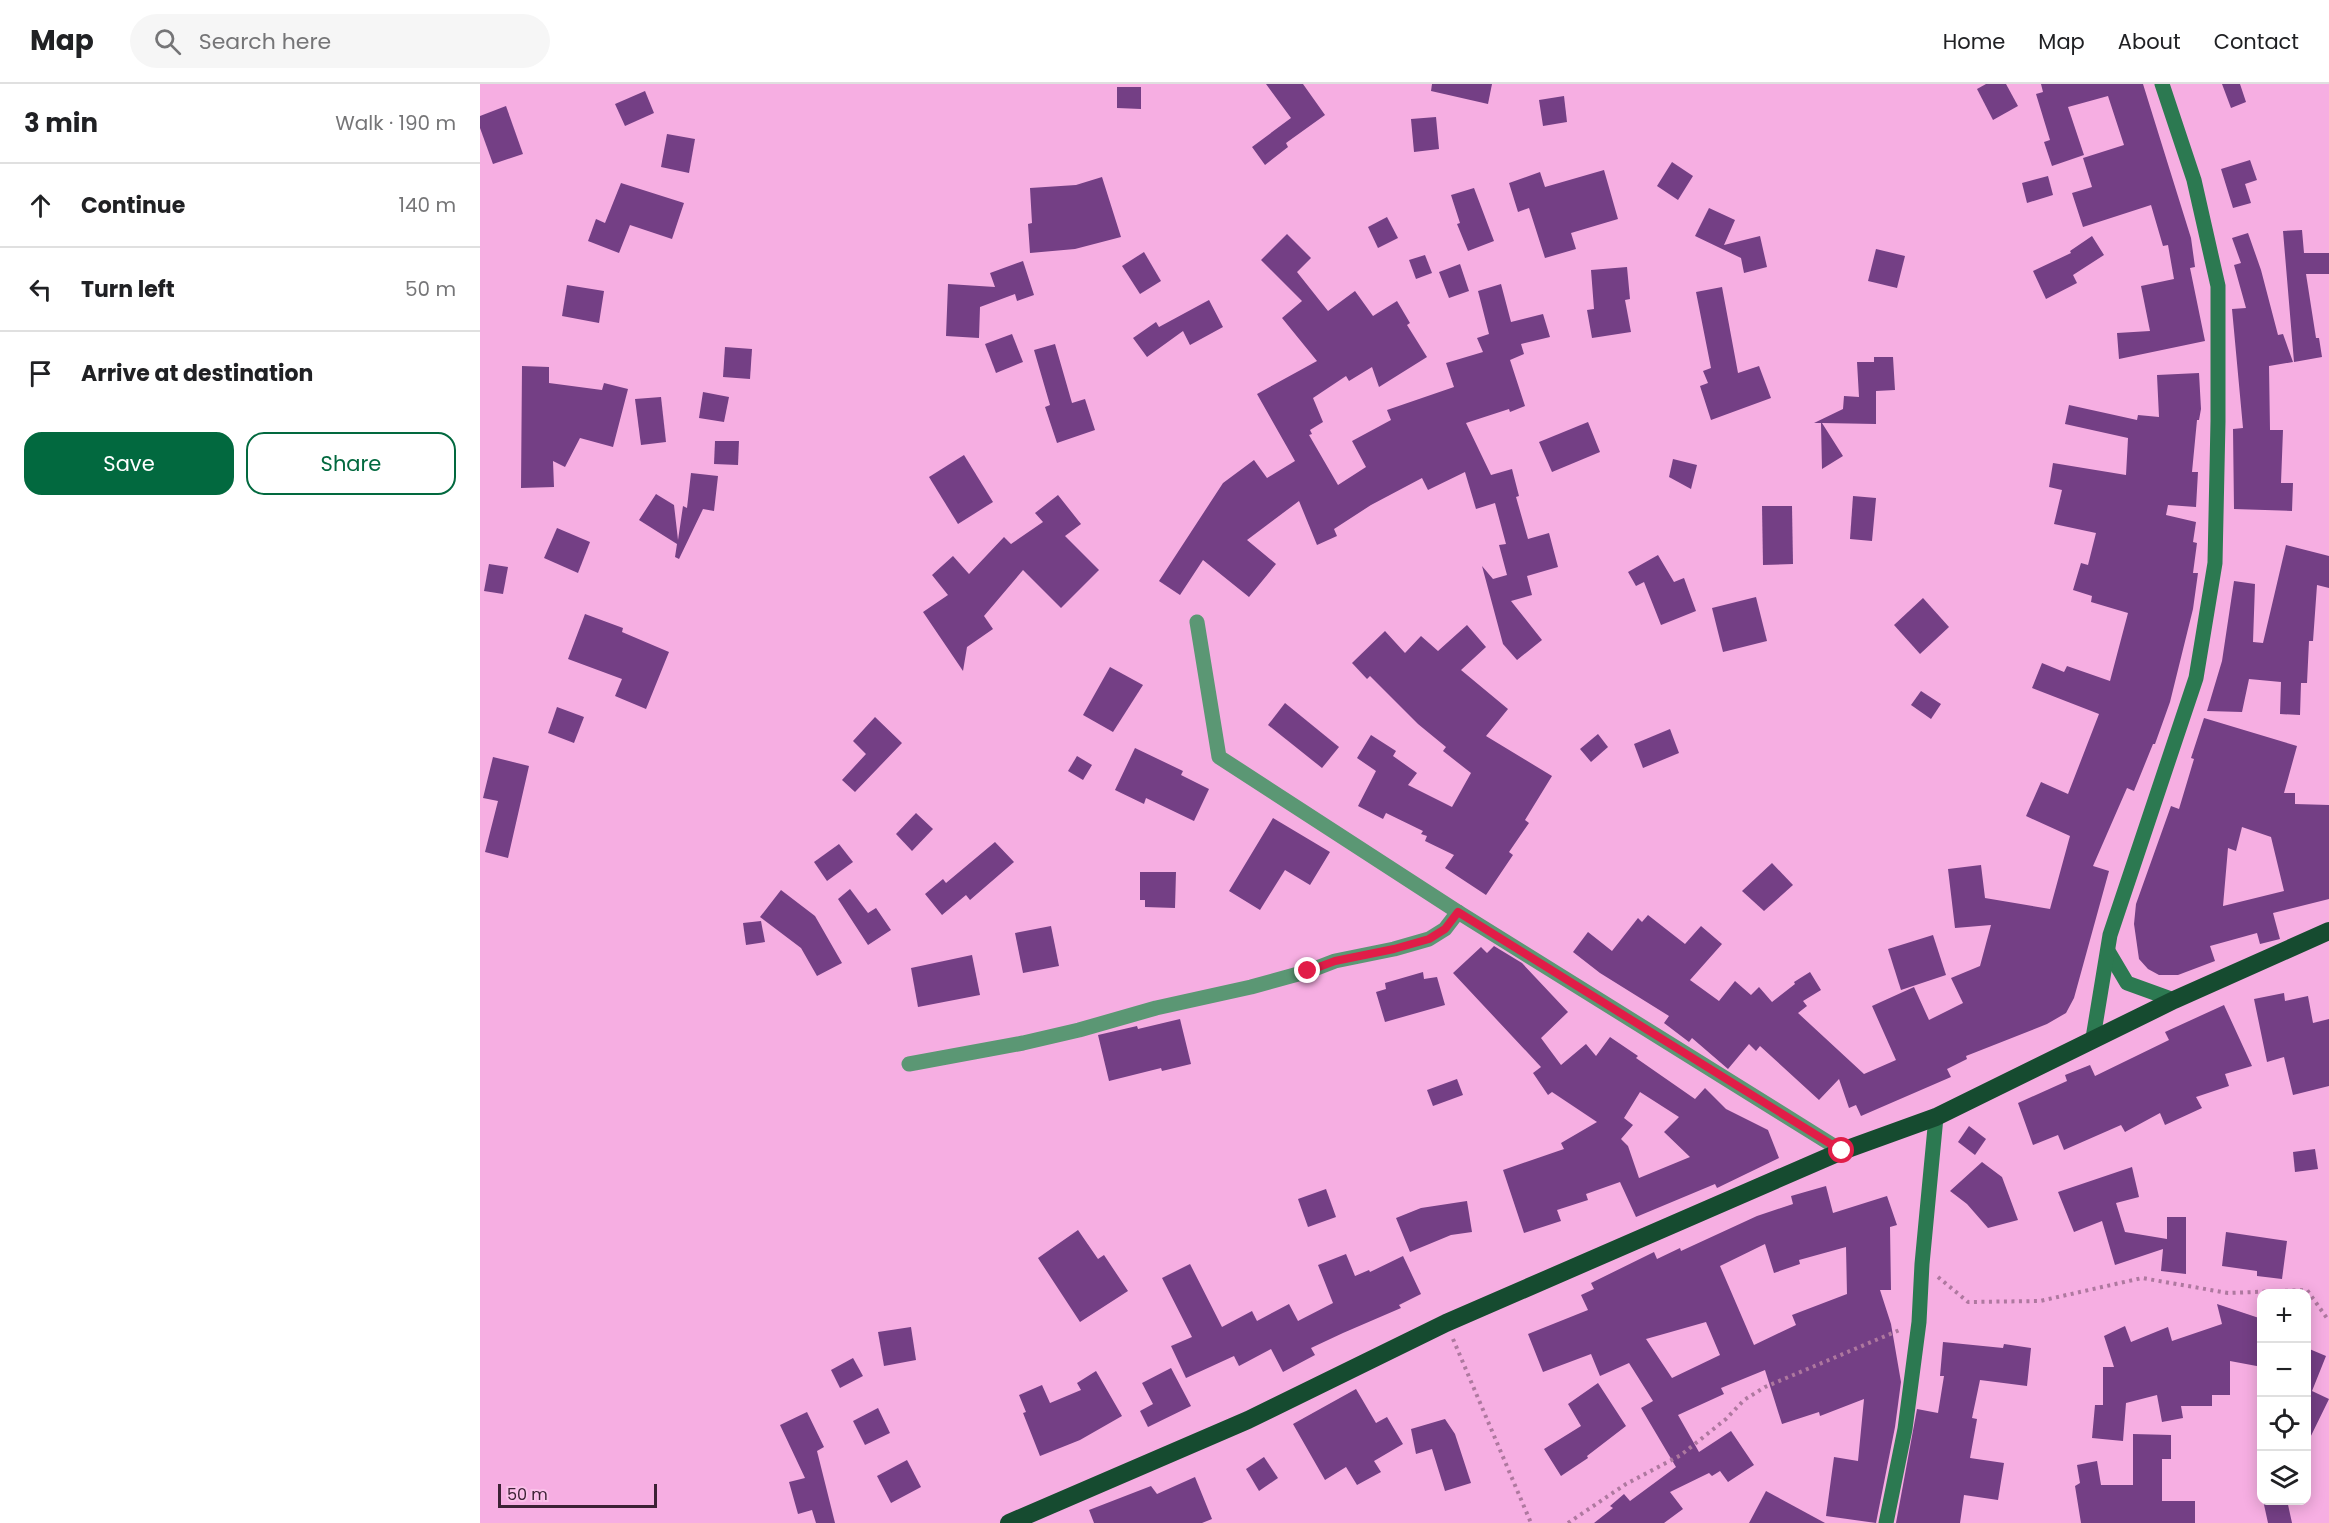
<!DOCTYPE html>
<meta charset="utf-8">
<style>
body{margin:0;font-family:Poppins,sans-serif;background:#f6f6f6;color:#202124}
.controls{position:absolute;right:18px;bottom:18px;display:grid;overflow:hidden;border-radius:12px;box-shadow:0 3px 15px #0003}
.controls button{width:54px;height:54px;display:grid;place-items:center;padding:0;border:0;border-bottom:2px solid #e0e0e0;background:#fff;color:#202124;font:30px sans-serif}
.scale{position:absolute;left:18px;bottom:15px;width:159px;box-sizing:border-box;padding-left:6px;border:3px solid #3c2135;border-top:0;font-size:16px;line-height:21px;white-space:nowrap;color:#3c2135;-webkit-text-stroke:4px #fbc1ea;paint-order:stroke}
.stop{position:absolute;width:18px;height:18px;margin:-14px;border:4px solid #e11d48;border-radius:50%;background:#fff}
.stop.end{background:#e11d48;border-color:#fff;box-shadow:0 2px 6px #0008}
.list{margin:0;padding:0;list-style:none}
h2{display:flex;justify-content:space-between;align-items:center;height:78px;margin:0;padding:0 24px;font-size:26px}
h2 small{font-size:20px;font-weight:400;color:#757577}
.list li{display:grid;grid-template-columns:39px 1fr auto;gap:18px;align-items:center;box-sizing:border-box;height:84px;padding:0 24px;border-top:2px solid #e0e0e0}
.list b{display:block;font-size:22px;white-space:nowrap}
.list em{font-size:20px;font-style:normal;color:#757577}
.actions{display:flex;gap:12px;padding:18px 24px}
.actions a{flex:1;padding:14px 0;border:2px solid #02693f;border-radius:18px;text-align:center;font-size:21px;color:#02693f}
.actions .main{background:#02693f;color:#fff}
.icon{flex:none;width:33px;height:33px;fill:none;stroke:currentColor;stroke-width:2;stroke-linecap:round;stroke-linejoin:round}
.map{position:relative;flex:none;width:1849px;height:1439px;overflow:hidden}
header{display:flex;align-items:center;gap:36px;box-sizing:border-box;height:84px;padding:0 30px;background:#fff;border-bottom:2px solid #e0e0e0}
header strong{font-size:28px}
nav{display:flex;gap:33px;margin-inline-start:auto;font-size:21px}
.search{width:420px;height:54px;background:#f6f6f6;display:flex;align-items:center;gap:15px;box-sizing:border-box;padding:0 21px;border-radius:33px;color:#757577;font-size:22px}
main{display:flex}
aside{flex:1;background:#fff}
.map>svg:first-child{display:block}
.building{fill:#743f85;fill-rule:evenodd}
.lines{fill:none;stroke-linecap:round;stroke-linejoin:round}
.path{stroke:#ae789f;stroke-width:4;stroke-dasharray:3 4.5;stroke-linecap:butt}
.street{stroke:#5b9774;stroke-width:15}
.secondary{stroke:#2c7951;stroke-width:15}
.highway{stroke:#164b30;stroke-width:18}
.route{stroke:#e11d48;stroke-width:8}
</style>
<header>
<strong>Map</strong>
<div class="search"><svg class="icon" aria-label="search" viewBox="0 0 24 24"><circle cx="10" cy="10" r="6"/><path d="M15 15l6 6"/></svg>Search here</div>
<nav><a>Home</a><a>Map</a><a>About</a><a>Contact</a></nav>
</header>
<main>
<aside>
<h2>3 min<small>Walk · 190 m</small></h2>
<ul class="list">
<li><svg class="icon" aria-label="ahead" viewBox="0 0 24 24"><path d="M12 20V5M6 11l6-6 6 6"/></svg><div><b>Continue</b></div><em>140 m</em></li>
<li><svg class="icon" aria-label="left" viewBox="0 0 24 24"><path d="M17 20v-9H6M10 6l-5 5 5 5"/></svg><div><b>Turn left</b></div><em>50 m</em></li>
<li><svg class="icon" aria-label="arrive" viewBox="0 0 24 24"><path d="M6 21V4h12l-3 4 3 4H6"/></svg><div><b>Arrive at destination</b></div></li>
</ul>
<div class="actions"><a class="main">Save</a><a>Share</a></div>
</aside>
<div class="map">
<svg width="1849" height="1439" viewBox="0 0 1849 1439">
<rect width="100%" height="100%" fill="#f6aee2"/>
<g class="building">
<polygon points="786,0 823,0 845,31 806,59 808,63 785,81 772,63 811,34"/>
<polygon points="952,0 1012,0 1008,20 951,7"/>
<polygon points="1506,0 1526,0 1538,22 1513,36 1497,5"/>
<polygon points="1561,0 1663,0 1711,154 1715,183 1710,184 1725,257 1639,275 1637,249 1670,247 1661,202 1694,195 1688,161 1683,162 1671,121 1603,143 1592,109 1612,103 1603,74 1644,61 1628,12 1588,23 1604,71 1572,82 1564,58 1570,56 1556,10 1563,8"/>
<polygon points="1742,0 1760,0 1766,18 1751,24"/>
<polygon points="637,3 661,3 661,25 637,24"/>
<polygon points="165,7 174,29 145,42 135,20"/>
<polygon points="1084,12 1087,38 1063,42 1059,16"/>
<polygon points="26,22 43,70 13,80 0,44 0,32"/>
<polygon points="956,33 959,65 934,68 931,35"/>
<polygon points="187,50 215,55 209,89 181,83"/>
<polygon points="1770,76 1777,96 1765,100 1771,119 1753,124 1741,85"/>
<polygon points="1192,78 1213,92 1198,116 1177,102"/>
<polygon points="1124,86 1138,135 1091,149 1096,165 1065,174 1049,124 1038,128 1029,99 1060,88 1065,103"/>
<polygon points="1568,92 1573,111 1547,119 1542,99"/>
<polygon points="622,93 641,153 595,165 550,169 548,140 552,139 550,104 596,101"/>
<polygon points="141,99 204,119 192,155 150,141 139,169 108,157 116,135 125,139"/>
<polygon points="994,104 1014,157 988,167 977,140 980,139 971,111"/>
<polygon points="1229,124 1255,136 1244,161 1280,152 1287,183 1264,189 1261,174 1215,152"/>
<polygon points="907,133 918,154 898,164 888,143"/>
<polygon points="1822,146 1824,169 1849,169 1849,190 1826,190 1836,254 1839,254 1842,273 1814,278 1803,147"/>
<polygon points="1768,149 1781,186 1798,251 1803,250 1813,278 1789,282 1790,346 1803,346 1801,399 1813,399 1812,427 1754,425 1753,345 1763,344 1752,225 1766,224 1754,181 1761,179 1752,154"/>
<polygon points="807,150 831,174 817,188 848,227 875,207 893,232 917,217 930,239 927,241 947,273 899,303 892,283 869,297 866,292 833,314 843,338 830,346 832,350 829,351 858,401 886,383 872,357 911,336 907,326 974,303 966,279 1003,268 997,254 1009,250 998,207 1021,200 1031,238 1063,230 1070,253 1041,260 1044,270 1030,276 1045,322 1030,328 1029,325 986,339 1011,391 1032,385 1039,412 1036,413 1048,455 1069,449 1078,483 1047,492 1052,511 1031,517 1062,556 1037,576 1023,560 1002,482 1013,495 1027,491 1019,461 1026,460 1015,419 996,425 985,388 948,406 942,394 891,421 854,445 857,452 837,461 819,417 767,456 796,480 769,513 723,476 700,511 679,497 743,399 774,376 787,394 815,377 777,310 837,277 802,234 822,217 781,176"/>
<polygon points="1612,152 1624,171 1593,191 1597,199 1566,215 1553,187 1591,169 1590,167"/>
<polygon points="1396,165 1425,172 1417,204 1388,197"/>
<polygon points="664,168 681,197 660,210 642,182"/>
<polygon points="945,171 952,189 936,195 929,176"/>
<polygon points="543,177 554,211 537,217 535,210 500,223 499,254 466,252 468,200 515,203 510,189"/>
<polygon points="980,180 989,207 969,214 959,188"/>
<polygon points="1147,183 1150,215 1145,216 1151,248 1112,254 1107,226 1114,225 1111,186"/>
<polygon points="87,201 124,207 119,239 82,232"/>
<polygon points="1242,203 1258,289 1279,282 1291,314 1231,336 1220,302 1228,299 1223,287 1231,284 1216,208"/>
<polygon points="729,216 743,243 710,261 703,247 667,273 653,254 676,238 679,243"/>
<polygon points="532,250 543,278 516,289 505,260"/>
<polygon points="575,260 592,319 605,315 615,346 577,359 565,323 570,321 554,266"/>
<polygon points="245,263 272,265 270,295 243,293"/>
<polygon points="1394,273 1413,273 1415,306 1396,307 1396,340 1342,339 1363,372 1342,385 1341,339 1334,339 1363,325 1364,312 1379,313 1377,278 1394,278"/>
<polygon points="42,282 69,283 69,299 122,306 124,299 148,305 133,363 100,354 85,383 73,377 74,403 41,404"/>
<polygon points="1719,289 1721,325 1719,336 1717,336 1712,388 1718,388 1716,423 1688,421 1686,431 1716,438 1713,458 1717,459 1713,489 1718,489 1713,525 1690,618 1675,660 1673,660 1654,707 1647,704 1613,782 1629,787 1594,914 1586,929 1567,940 1486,972 1487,975 1467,985 1471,993 1381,1032 1376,1021 1369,1024 1359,995 1339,1016 1280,962 1276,967 1269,960 1248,985 1212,954 1209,958 1184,939 1189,932 1120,889 1093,868 1108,848 1132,867 1158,834 1162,838 1168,831 1205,860 1221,842 1242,860 1210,896 1239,917 1255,897 1271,911 1279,903 1292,918 1315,900 1314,898 1330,888 1341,906 1323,917 1327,922 1318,929 1384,990 1416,976 1392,922 1434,903 1449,936 1483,919 1471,894 1500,882 1511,841 1475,844 1468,785 1501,781 1505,814 1570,825 1590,752 1546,732 1561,698 1588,710 1619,630 1552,604 1562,579 1584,588 1587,582 1630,597 1648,529 1611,518 1612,512 1593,506 1601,479 1608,481 1616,449 1574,440 1582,406 1569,403 1573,379 1646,391 1648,354 1585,340 1589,321 1657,336 1658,331 1679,333 1677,291"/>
<polygon points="223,308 249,313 244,338 219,334"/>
<polygon points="181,313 186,358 161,361 155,315"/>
<polygon points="1108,338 1120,368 1072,388 1059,358"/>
<polygon points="235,357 259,357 258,381 234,380"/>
<polygon points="484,371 513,418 478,440 449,393"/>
<polygon points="1193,375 1217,381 1211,405 1189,393"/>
<polygon points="211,389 238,392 234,427 223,425 199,475 195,473 197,460 159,436 176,410 194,421 198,456 203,422 207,424"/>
<polygon points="578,411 601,440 585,452 619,486 581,524 543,486 504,532 513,545 487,563 483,587 443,528 468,511 452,491 473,472 489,490 524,453 531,460 563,438 555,429"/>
<polygon points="1373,412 1396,414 1392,457 1370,455"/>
<polygon points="1282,422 1312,422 1313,480 1283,481"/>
<polygon points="77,444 110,458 98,489 64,474"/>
<polygon points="1806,461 1849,472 1849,504 1837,501 1833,557 1829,557 1827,599 1821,599 1820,631 1800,630 1801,598 1769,595 1762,628 1727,627 1742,577 1754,497 1775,500 1773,558 1783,559"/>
<polygon points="1178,471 1194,498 1204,494 1216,527 1181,541 1164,498 1156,502 1148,488"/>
<polygon points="9,480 28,483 23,510 4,507"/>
<polygon points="1276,513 1287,557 1243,568 1232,524"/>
<polygon points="1443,514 1469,543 1440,570 1414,541"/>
<polygon points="105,530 143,544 142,548 189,568 166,625 135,612 142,595 88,575"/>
<polygon points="987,541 1006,563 981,586 1028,625 1006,652 1072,692 1045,736 1049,739 1029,768 1033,771 1006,811 965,784 974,771 945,757 947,752 941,750 943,747 906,729 903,735 878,722 896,687 877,674 891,651 916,667 913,672 937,689 928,701 972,723 991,689 963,667 966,663 938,640 890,592 887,595 872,579 905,547 925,569 941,552 958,567"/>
<polygon points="630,583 663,601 633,648 603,631"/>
<polygon points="1441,607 1461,620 1451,635 1431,621"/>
<polygon points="805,619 859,663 842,684 788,641"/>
<polygon points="77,623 104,633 94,659 68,649"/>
<polygon points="395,633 422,659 375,708 362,696 386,670 373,657"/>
<path d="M1724 634 1817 662 1804 709H1815V720L1849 721V815L1793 829 1800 855 1780 860 1777 849 1730 862 1735 877 1698 891H1679L1668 885 1659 875 1654 840 1656 820 1691 722 1699 725 1714 675 1711 674ZM1762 743 1791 753 1804 807 1743 822 1748 764 1756 767Z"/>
<polygon points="1190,645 1199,669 1163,684 1154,660"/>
<polygon points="1118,650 1128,663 1111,678 1100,665"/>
<polygon points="655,664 703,687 701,691 729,705 714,737 666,714 664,720 635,706"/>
<polygon points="597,672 612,681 603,696 588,687"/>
<polygon points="13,673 49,682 28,774 5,768 18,717 3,714"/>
<polygon points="436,729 453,745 432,767 416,750"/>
<polygon points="793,734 850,768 830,801 805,786 780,826 749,807"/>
<polygon points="515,758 534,778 490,816 486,811 462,831 445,810 463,795 466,799"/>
<polygon points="359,760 373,778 347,797 334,778"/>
<polygon points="1292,779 1313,801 1284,827 1262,807"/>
<polygon points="660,788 696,788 695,824 665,823 665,816 660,816"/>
<polygon points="370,805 388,829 396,824 411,846 388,861 358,815"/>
<polygon points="301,806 335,832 362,879 337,892 321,864 280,833"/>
<polygon points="281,837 285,858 266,861 263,839"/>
<polygon points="571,842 579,882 543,889 535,849"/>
<polygon points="1453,851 1466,891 1421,906 1408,865"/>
<path d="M1014 862 1042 879 1088 928 1061 954 1081 981 1106 960 1116 972 1130 953 1158 972 1156 974 1215 1015 1225 1004 1246 1025 1288 1046 1299 1074 1237 1104 1235 1100 1156 1133 1140 1098 1106 1110 1108 1116 1077 1126 1081 1137 1044 1149 1023 1086 1084 1065 1081 1059 1117 1038 1072 1008 1068 1011 1053 989 1061 983 973 889 1001 863 1007 869ZM1160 1008 1199 1033 1184 1048 1210 1073 1159 1094 1148 1062 1141 1055 1153 1041 1144 1034Z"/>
<polygon points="492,871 500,911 438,923 431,884"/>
<polygon points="943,888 944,895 957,893 965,921 905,938 896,908 906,905 905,899"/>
<polygon points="1804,909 1805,917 1828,912 1833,939 1849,935 1849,1002 1813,1011 1804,973 1787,978 1774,915"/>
<polygon points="1744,921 1772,982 1745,990 1749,1002 1716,1013 1722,1024 1685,1041 1680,1029 1645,1048 1641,1041 1584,1066 1578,1051 1553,1061 1538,1019 1587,997 1585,991 1610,981 1615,992 1689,956 1685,948"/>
<polygon points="700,935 711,980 682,987 681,984 629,997 618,951 657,942 658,945"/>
<polygon points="977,995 983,1011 953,1022 947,1006"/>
<polygon points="1489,1042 1506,1055 1495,1071 1478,1058"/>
<polygon points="1835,1065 1838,1085 1815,1088 1813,1068"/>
<polygon points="1502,1078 1522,1093 1538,1136 1508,1144 1487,1120 1470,1107"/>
<polygon points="1652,1083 1659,1113 1636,1119 1645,1148 1687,1155 1687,1133 1706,1133 1706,1190 1681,1187 1683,1165 1635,1181 1622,1137 1594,1148 1578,1108"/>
<path d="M1346 1102 1353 1129 1407 1112 1417 1141 1410 1143 1411 1206H1400L1411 1240 1421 1298 1415 1343 1396 1439 1346 1432 1354 1373 1378 1377 1384 1315 1340 1332 1339 1328 1302 1340 1285 1286 1241 1304 1244 1310 1198 1331 1219 1368 1251 1347 1274 1381 1248 1398 1240 1387 1232 1392 1229 1389 1190 1408 1203 1425 1184 1439H1114L1133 1424 1130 1422 1144 1410 1150 1417 1196 1383 1161 1324 1173 1317 1149 1279 1120 1292 1111 1270 1063 1288 1048 1250 1108 1226 1101 1211 1114 1205 1111 1199 1174 1168 1177 1175 1200 1164 1201 1167 1277 1132 1313 1120 1311 1112ZM1285 1160 1294 1189 1320 1180 1319 1176 1366 1163 1367 1210 1312 1231 1316 1241 1274 1261 1240 1182ZM1226 1238 1240 1271 1192 1294 1166 1255Z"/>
<polygon points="846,1105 856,1133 828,1143 818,1115"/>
<polygon points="987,1117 992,1148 971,1151 930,1168 916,1134 941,1124"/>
<polygon points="598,1146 618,1175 624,1171 648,1207 600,1238 558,1174"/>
<polygon points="1746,1148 1807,1157 1802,1195 1777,1192 1777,1187 1742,1182"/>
<polygon points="866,1170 875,1192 889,1186 890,1188 923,1172 941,1210 919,1221 921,1224 863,1249 831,1264 835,1271 803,1288 791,1265 759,1282 754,1272 706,1294 691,1262 712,1253 682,1194 710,1180 742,1243 772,1227 777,1237 809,1220 818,1237 853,1219 838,1181"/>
<polygon points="1737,1220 1782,1235 1782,1283 1750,1277 1750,1311 1732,1311 1732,1322 1701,1322 1703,1334 1682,1338 1677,1311 1646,1319 1643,1357 1612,1354 1615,1321 1623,1321 1623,1283 1634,1283 1624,1252 1645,1242 1651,1258 1688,1243 1692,1257 1742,1240"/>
<polygon points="431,1243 436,1276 404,1282 398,1248"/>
<polygon points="1463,1258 1523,1264 1524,1260 1551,1264 1547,1302 1500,1296 1492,1334 1497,1335 1490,1374 1524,1379 1518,1416 1484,1411 1480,1439 1416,1439 1437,1325 1458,1329 1464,1292 1460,1292"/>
<polygon points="1827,1264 1846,1272 1832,1307 1849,1315 1827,1360"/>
<polygon points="373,1274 383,1292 360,1304 351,1286"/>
<polygon points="691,1284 711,1322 668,1343 660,1327 673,1320 662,1299"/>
<polygon points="616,1287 642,1332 600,1356 560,1372 543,1329 546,1328 539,1311 562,1301 570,1319 601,1306 597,1299"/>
<polygon points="1118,1299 1146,1342 1107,1372 1108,1374 1081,1392 1064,1365 1101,1342 1088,1320"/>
<polygon points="876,1305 896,1339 907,1333 923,1360 894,1377 901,1388 877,1401 866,1383 845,1396 813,1340"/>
<polygon points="398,1324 410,1349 385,1361 373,1337"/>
<polygon points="327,1328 344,1363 337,1367 355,1439 336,1439 332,1426 318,1430 309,1398 325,1394 300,1341"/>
<polygon points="965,1335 975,1350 991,1399 965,1407 952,1365 936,1370 931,1345"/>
<polygon points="1653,1350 1691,1351 1691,1375 1682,1375 1682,1417 1715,1417 1715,1439 1601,1439 1595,1402 1600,1399 1597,1381 1617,1377 1621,1401 1653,1401"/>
<polygon points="784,1373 798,1394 779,1407 766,1385"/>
<polygon points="427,1376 441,1403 411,1419 397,1392"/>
<polygon points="715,1393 732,1435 722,1439 614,1439 609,1426 671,1402 677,1410"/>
<polygon points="1286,1407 1345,1439 1269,1439"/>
<polygon points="1783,1416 1807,1416 1812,1439 1788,1439"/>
</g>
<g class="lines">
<g class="path">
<polyline points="1458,1193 1488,1218 1560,1217 1662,1194 1748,1209 1827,1206 1849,1237"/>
<polyline points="973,1255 1051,1439"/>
<polyline points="1088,1439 1146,1400 1201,1371 1246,1335 1264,1316 1285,1303 1422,1245"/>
</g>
<g class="street">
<polyline points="717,538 739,673 978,828 1362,1067"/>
<polyline points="429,980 543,959 599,946 676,924 771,903 829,887 855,877 914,865 949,855 965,845 978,828"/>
</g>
<g class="secondary">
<polyline points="1628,867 1647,899 1694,916"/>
<polyline points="1613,954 1630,851 1716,594 1735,479 1738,337 1738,202 1714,96 1682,0"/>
<polyline points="1406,1439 1425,1345 1439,1238 1442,1180 1456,1033"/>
</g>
<polyline class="highway" points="529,1439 768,1336 966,1239 1362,1067 1456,1033 1694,916 1849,847"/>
</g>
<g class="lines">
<polyline class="route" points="828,887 855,877 914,865 949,855 965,845 978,828 1362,1067"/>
</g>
</svg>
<div class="controls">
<button>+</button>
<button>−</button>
<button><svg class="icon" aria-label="locate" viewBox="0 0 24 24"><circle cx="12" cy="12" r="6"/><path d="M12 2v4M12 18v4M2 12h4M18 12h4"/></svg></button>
<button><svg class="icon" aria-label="layers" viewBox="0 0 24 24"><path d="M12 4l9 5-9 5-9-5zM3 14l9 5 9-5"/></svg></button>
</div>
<div class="scale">50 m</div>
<div class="stop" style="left:1362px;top:1067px"></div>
<div class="stop end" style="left:828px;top:887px"></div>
</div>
</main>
